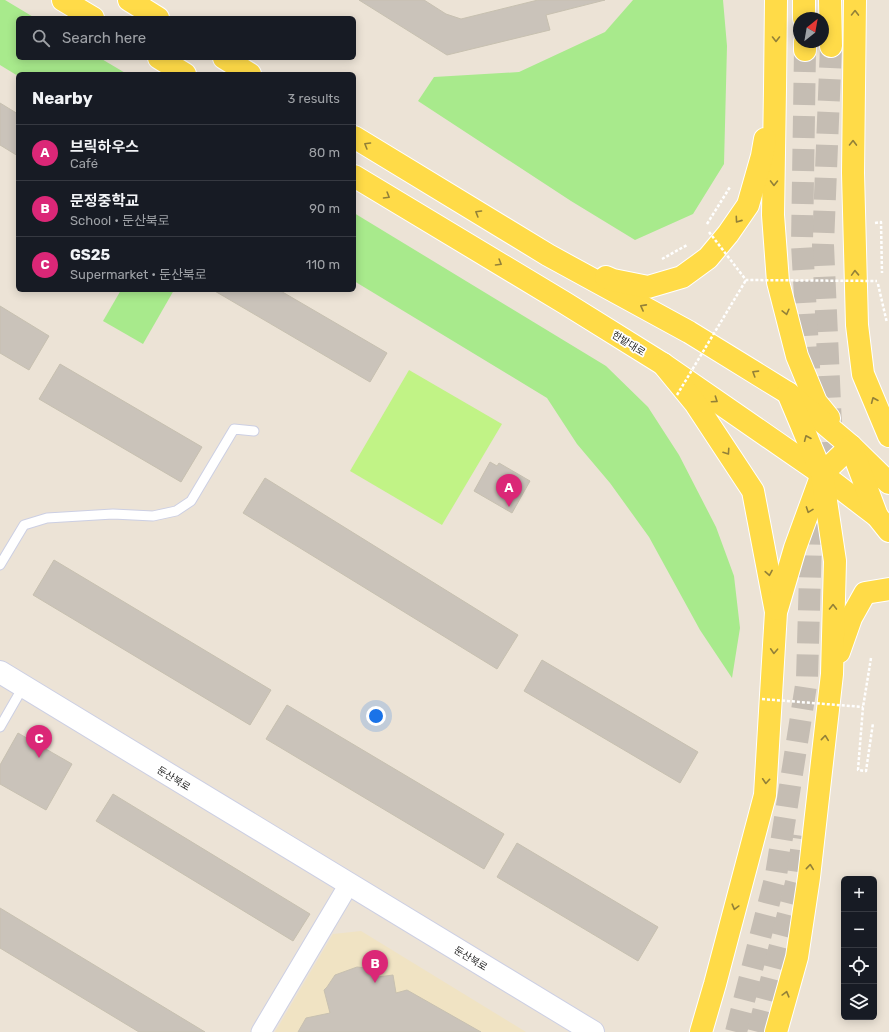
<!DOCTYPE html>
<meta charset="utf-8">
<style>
body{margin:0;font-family:Rubik,"Noto Sans KR",sans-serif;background:#242831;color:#f1f3f6}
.controls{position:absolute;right:12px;bottom:12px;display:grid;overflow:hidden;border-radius:6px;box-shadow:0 2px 10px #0003}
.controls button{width:36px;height:36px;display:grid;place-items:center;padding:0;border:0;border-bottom:1px solid #363941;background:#171b24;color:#f1f3f6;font:20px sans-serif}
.compass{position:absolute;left:793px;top:12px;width:36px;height:36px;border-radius:50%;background:#171b24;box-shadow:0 2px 10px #0003;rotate:31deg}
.you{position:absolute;left:376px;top:716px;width:14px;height:14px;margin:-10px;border:3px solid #fff;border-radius:50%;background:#1a73e8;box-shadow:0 0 0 6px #1a73e833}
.badge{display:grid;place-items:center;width:26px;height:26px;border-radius:50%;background:#db2777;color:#fff;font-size:13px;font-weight:700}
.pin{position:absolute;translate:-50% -33px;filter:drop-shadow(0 1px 2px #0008)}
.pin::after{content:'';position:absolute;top:21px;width:14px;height:12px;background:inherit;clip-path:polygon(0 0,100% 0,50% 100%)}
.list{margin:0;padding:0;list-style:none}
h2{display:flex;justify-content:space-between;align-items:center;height:52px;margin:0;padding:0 16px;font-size:17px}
h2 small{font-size:13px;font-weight:400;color:#9ea1a6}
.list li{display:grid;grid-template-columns:26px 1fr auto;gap:12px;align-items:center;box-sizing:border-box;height:56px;padding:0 16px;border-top:1px solid #363941}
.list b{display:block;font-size:15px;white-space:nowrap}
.list p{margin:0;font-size:13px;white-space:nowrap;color:#9ea1a6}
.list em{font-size:13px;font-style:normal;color:#9ea1a6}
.icon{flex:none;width:22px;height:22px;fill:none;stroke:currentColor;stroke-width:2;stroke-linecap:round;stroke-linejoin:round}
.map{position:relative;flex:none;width:889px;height:1032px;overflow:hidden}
.search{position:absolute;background:#171b24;box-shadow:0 2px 10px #0003;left:16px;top:16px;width:340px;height:44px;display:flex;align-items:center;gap:10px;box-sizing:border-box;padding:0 14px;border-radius:6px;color:#9ea1a6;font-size:15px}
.panel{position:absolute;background:#171b24;box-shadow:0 2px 10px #0003;left:16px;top:72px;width:340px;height:220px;border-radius:6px}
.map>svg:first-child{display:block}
.education{fill:#f0e3c3}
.green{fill:#a8ea8c}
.pitch{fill:#c1f386}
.building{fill:#cac3ba;stroke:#c7c0b0}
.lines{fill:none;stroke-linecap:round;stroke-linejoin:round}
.primary-tunnel{stroke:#c5bdb3;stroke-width:22;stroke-dasharray:22 11;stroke-linecap:butt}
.service-casing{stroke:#cccfe3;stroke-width:11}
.minor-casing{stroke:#cccfe3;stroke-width:21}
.secondary-casing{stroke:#cccfe3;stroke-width:24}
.primary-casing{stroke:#fff;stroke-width:24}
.path{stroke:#fff;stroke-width:2.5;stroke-dasharray:3 2;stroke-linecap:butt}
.service{stroke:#fff;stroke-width:9}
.minor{stroke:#fff;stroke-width:19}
.secondary{stroke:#fff;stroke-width:22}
.primary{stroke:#ffdb48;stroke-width:22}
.path-bridge{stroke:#fff;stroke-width:2.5;stroke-dasharray:3 2;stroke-linecap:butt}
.oneway{stroke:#938138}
.labels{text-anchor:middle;stroke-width:3.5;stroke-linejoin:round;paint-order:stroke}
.street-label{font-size:10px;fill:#272727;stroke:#fff}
</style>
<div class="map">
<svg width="889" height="1032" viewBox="0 0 889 1032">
<rect width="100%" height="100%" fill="#ece3d6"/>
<polygon class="education" points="361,931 526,1032 275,1032 333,934"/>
<g class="green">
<polygon points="0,0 5,0 35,18 18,18 18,58 100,58 127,74 18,74 18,76 0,65"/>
<polygon points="633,0 723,0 727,46 724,164 693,214 635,240 571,201 418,101 434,77 519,72 605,32"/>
<polygon points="354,213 606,366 648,407 679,455 716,527 734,576 740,628 732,678 700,630 649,537 610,483 577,444 547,398 354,281"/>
<polygon points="121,290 174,290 143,344 103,321"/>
</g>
<polygon class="pitch" points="409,370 502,424 442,525 350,471"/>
<g class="building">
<polygon points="359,0 424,0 446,14 461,19 538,0 605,0 546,15 550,30 447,55"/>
<polygon points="0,103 18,114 18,156 0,145"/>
<polygon points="213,290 279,290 387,353 370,382"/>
<polygon points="0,306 49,336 29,370 0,353"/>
<polygon points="60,364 202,447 181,482 39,399"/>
<polygon points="490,462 497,466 499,463 530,481 512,513 474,491"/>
<polygon points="265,478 518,635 497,669 243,513"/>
<polygon points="54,560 271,690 250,725 33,595"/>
<polygon points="542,660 698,752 680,783 524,691"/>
<polygon points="287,705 504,834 484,869 266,739"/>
<polygon points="18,733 72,764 46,810 0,784 0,765"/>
<polygon points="113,794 310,914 293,941 96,821"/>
<polygon points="517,843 658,927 638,961 497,877"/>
<polygon points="0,908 205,1032 139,1032 0,948"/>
<polygon points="357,967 367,968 375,971 378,977 393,975 396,993 407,990 481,1032 298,1032 306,1018 330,1013 324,990 327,987 335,975"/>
</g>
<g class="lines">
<g class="primary-tunnel">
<polyline points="831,46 823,245 832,449 831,480"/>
<polyline points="805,50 802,244 810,384"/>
<polyline points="736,1032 776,875 807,679 812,505"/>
<polyline points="758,1032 797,879 803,836"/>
</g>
<g class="service-casing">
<g id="service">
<polyline points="0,565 24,525 47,518 113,514 153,516 176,511 191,501 234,429 254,431"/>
<polyline points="0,727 23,687"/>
</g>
</g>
<g class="minor-casing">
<polyline id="minor" points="261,1032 349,884"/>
</g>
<g class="secondary-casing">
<polyline id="secondary" points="0,672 593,1032"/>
</g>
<g class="primary-casing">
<g id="primary">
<polyline points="63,0 93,18"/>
<polyline points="129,0 158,18"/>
<polyline points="776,0 775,89 773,215 778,282 797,356 816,402 829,418"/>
<polyline points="804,0 804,18"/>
<polyline points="830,0 831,46"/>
<polyline points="855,0 853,173 857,325 863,374 889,436"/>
<polyline points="805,42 805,50"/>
<polyline points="159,58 185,74"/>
<polyline points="224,58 250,74"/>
<polyline points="354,137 548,255 689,332 788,393 851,446 889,483"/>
<polyline points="354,176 565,303 663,364 822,474 877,516 889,531"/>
<polyline points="606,277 613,280 648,287 682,277 708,258 728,234 748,205 762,156 765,139"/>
<polyline points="663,364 695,403 753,491 776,612 765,795 715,984 701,1032"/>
<polyline points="853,452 877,516"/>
<polyline points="777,609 795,548 822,474 851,446"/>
<polyline points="839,652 851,618 865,593 889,589"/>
<polyline points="776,1032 797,957 809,877 832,674 835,561 822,474 788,393"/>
</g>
</g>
<g class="path">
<polyline points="875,223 881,222 882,273"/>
<polyline points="707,224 730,187"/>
<polyline points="662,259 687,245"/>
<polyline points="878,284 887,323"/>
<polyline points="871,658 863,707 858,770 866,771 873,723"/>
</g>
<use href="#service" class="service"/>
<use href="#minor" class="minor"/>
<use href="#secondary" class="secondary"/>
<use href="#primary" class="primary"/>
<g class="path-bridge">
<polyline points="709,232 746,280 877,281"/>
<polyline points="677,395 746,280"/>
<polyline points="762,699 863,707"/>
</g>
</g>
<defs><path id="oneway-chevron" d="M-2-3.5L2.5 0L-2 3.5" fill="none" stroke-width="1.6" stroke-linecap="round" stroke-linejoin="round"/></defs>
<g class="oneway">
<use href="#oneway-chevron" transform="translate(855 13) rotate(-89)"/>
<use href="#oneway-chevron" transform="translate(776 39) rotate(90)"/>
<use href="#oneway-chevron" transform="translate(853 143) rotate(-89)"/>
<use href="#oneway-chevron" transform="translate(367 145) rotate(-149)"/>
<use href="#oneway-chevron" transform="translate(774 183) rotate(91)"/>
<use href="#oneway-chevron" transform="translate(387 196) rotate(31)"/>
<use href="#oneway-chevron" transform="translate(478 213) rotate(-149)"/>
<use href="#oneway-chevron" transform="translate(738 220) rotate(125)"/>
<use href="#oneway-chevron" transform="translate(499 263) rotate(31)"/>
<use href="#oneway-chevron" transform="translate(855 273) rotate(-92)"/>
<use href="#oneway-chevron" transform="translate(643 307) rotate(-152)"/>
<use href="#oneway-chevron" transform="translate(786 312) rotate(76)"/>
<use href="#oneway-chevron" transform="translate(755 373) rotate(-148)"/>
<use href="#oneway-chevron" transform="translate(715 400) rotate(34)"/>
<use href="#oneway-chevron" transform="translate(874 400) rotate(-113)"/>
<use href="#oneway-chevron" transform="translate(807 438) rotate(-113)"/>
<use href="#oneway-chevron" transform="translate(727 452) rotate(56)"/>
<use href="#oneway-chevron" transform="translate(809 510) rotate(110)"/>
<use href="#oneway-chevron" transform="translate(769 573) rotate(80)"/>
<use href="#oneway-chevron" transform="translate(833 607) rotate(-89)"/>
<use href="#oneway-chevron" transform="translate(774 651) rotate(93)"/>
<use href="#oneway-chevron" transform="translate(825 738) rotate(-84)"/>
<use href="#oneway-chevron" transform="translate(766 781) rotate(94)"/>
<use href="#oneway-chevron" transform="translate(810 867) rotate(-84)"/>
<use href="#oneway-chevron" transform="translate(735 907) rotate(105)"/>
<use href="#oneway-chevron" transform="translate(786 994) rotate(-75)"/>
</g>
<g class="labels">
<g class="street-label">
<text transform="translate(629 343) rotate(32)" y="4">한밭대로</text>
<text transform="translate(174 778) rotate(31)" y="4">둔산북로</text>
<text transform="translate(471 958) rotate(31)" y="4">둔산북로</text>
</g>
</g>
</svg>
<div class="controls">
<button>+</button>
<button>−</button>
<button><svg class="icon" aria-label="locate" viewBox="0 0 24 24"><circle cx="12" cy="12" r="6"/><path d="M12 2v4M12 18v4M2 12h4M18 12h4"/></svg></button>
<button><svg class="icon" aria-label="layers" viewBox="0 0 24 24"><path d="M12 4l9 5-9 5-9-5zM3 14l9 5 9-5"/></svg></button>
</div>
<svg class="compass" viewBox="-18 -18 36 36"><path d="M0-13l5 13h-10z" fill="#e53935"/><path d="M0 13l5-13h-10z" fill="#9ea1a6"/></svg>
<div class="you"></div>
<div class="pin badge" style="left:509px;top:507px">A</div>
<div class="pin badge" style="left:375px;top:983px">B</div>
<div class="pin badge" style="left:39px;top:758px">C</div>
<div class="search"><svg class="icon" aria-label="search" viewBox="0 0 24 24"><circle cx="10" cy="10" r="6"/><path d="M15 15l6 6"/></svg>Search here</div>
<section class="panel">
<h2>Nearby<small>3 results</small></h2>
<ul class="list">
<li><span class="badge">A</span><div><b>브릭하우스</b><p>Café</p></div><em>80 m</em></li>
<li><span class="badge">B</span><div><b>문정중학교</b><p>School · 둔산북로</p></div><em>90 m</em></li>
<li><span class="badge">C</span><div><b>GS25</b><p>Supermarket · 둔산북로</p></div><em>110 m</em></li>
</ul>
</section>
</div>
